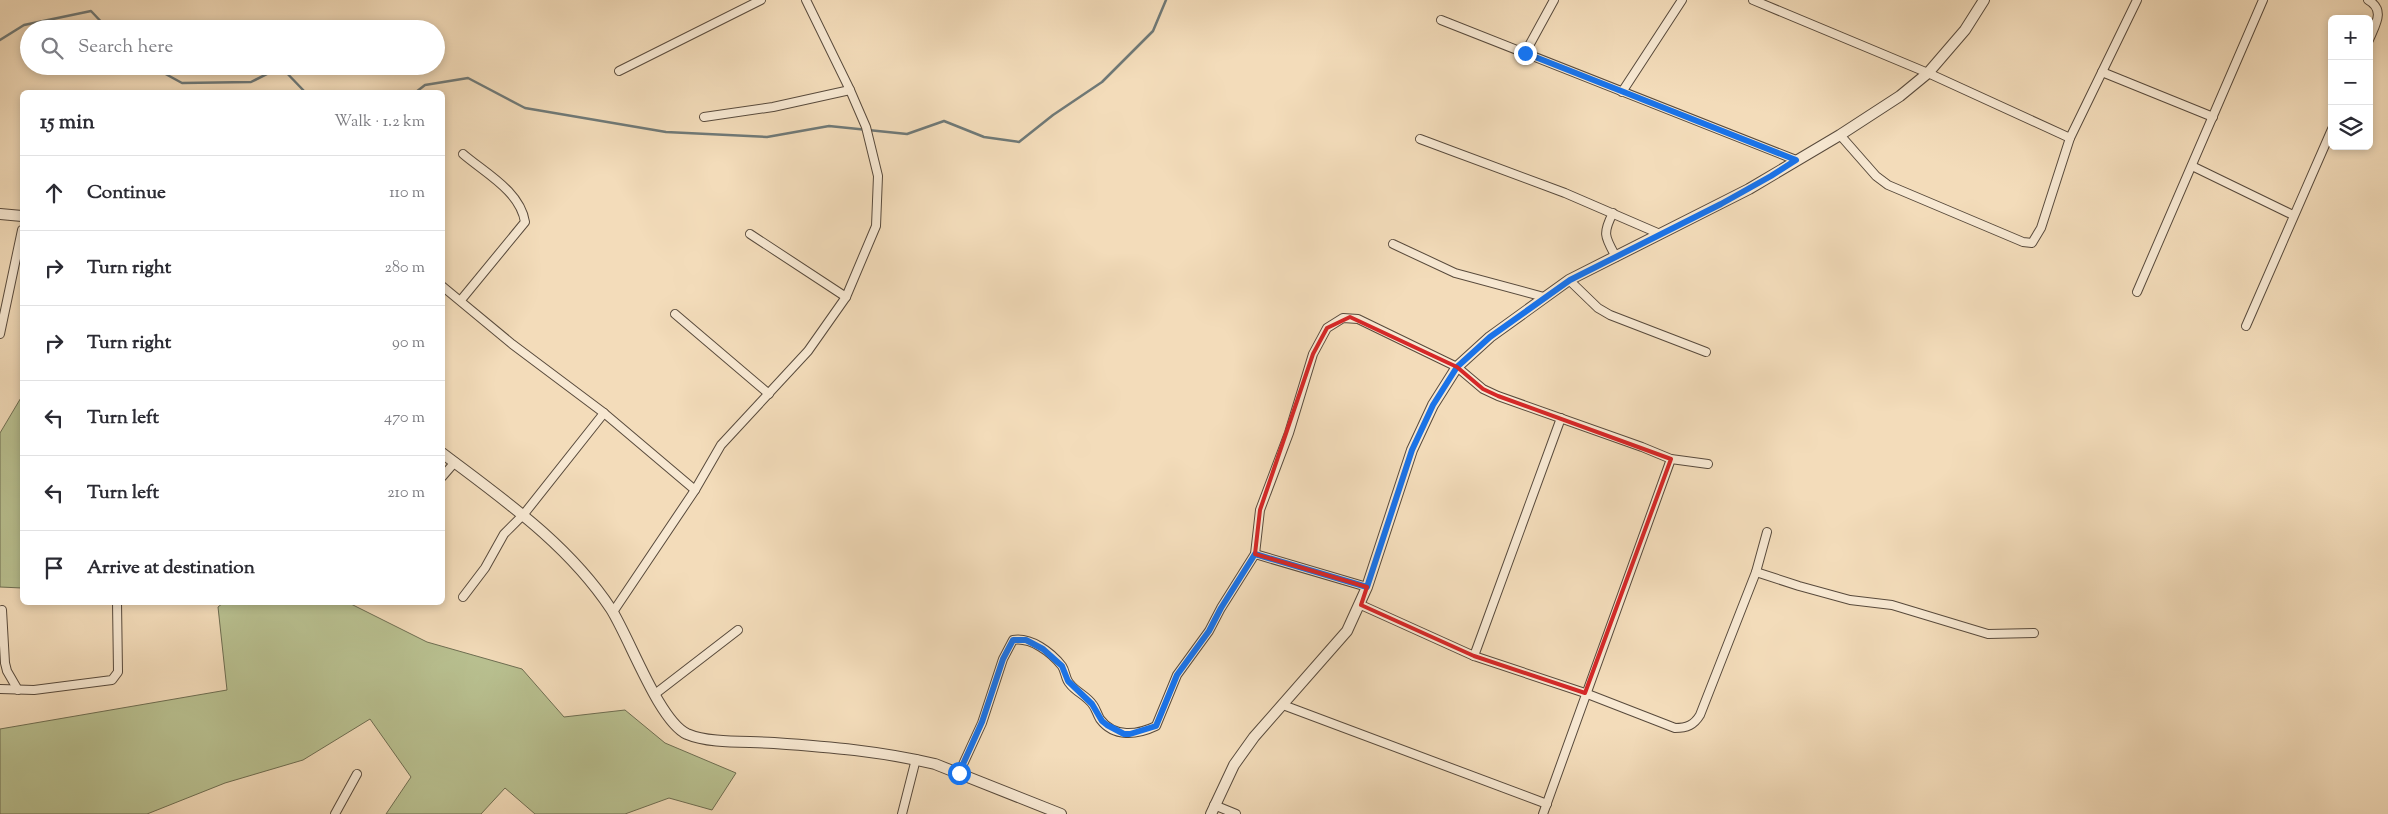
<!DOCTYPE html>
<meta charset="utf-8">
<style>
body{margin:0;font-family:"Sorts Mill Goudy",serif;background:#f2f2f3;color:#2b2b33}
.controls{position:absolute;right:15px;top:15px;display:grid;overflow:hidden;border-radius:8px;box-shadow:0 2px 8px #0003}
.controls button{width:45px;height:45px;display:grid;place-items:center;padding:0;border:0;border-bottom:1px solid #e1e1e2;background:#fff;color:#2b2b33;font:25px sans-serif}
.stop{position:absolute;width:15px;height:15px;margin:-11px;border:4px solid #1a73e8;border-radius:50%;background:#fff}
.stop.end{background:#1a73e8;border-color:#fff;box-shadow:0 1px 5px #0008}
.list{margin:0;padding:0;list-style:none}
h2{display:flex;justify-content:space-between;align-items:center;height:65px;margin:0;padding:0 20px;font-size:21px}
h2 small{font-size:16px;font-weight:400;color:#7c7c81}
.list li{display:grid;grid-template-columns:32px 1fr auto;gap:15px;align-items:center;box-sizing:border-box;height:75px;padding:0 20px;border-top:1px solid #e1e1e2}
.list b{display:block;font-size:19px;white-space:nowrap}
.list em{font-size:16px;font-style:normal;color:#7c7c81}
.icon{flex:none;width:28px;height:28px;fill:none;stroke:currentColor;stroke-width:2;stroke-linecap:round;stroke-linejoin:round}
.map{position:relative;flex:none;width:2388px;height:814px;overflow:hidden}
.search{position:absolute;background:#fff;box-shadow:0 2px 8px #0003;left:20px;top:20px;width:425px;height:55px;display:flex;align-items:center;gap:12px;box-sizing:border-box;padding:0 18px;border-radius:28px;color:#7c7c81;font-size:19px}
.panel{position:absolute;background:#fff;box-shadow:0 2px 8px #0003;left:20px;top:90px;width:425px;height:515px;border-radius:8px}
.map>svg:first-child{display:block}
.green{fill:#b9c191;stroke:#6e6e52}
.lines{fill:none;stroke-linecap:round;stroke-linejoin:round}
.stream{stroke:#6f7977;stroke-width:2.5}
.minor-casing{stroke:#584a3c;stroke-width:10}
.tertiary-casing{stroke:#584a3c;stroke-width:12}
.minor{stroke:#f7e8d2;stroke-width:8}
.tertiary{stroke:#f7e8d2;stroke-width:10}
.route{stroke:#1a73e8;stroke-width:6}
.marked{fill:none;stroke:#d62828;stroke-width:4;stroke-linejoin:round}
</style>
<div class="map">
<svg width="2388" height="814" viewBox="0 0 2388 814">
<rect width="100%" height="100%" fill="#f3dcba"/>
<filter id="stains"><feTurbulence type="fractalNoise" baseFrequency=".004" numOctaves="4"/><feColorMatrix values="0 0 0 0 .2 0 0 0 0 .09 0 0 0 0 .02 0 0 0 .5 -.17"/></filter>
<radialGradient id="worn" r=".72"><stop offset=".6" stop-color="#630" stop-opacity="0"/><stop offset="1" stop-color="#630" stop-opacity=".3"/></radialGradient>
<g class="green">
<polygon points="22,396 22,588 0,587 0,433"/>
<polygon points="223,603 349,603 427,642 522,669 564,717 625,710 665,743 736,773 712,810 669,798 625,814 535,814 505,788 481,814 386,814 411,777 370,719 303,760 225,783 147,814 0,814 0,729 227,690 218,607"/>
</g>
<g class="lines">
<g class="stream">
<polyline points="0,40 24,25 91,11 108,29"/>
<polyline points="151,66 182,83 251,82 281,67 305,92"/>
<polyline points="416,92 425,85 468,78 525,108 666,132 767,137 829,126 907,134 944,121 984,137 1019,142 1053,115 1102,82 1153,31 1166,0"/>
</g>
<g class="minor-casing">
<g id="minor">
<polyline points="1753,0 1928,73 2070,138"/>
<path d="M2368 0C2386 10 2375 25 2369 40"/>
<polyline points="1441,20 1796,160"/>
<polyline points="1525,53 1554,0"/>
<polyline points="619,71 761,0"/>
<polyline points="2102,72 2213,117"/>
<polyline points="1622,92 1682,0"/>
<polyline points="704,117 773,107 850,90"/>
<polyline points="1840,135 1876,176 1888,185 2023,242 2032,243 2041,228 2070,138 2137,0"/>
<polyline points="1420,139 1565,193 1660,234"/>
<polyline points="2192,166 2293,215"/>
<path d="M1613 213C1602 234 1605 237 1616 257"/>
<polyline points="750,234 846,297"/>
<polyline points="1393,244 1455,273 1544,297"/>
<polyline points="1569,280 1598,308 1610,315 1706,352"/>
<polyline points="442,286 512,344 604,413 695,490"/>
<polyline points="2137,292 2263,0"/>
<path d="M461 300 525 222C520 191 485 173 463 154"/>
<polyline points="675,314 769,394"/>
<polyline points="2246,326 2332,129"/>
<polyline points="0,334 22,230"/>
<polyline points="442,477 455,462"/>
<polyline points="1255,554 1367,587"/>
<polyline points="1756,572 1799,586 1850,600 1892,605 1988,634 2034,633"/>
<polyline points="463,597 485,568 504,534 524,514 604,413"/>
<polyline points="1361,605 1474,656 1561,418"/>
<polyline points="2,610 5,663 7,671 18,690"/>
<polyline points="613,612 695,490 721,445 808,351 846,297 876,226 878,176 866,127 850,90 806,0"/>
<path d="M1474 656 1585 693 1675 728C1687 728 1694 725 1700 715L1756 572 1767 532"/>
<polyline points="0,689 34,690 112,680 118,672 117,602"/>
<polyline points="655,694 738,630"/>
<polyline points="1283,705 1547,804"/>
<path d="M959 773 982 723 1003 659 1013 640C1031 637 1051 652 1062 666 1066 672 1065 679 1070 684 1076 692 1087 696 1093 705 1096 709 1097 714 1100 719 1114 738 1137 735 1156 726L1177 675 1209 631 1221 608 1255 554 1260 510 1289 433 1313 354 1327 328 1343 318 1358 319 1457 367 1483 389 1498 396 1642 447 1671 459 1708 464"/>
<polyline points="1214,805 1236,814"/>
<polyline points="335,814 357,774"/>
<polyline points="902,814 916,759"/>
<polyline points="1543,814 1671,459"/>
</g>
</g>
<g class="tertiary-casing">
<g id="tertiary">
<polyline points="0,214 22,216"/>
<path d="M442 453C504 500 568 544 611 609 630 639 659 721 687 734 710 744 749 741 774 743 830 747 880 751 935 764L1061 814"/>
<polyline points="1211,814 1234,765 1254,737 1347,631 1367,587 1412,450 1433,405 1457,367 1490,337 1569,280 1749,189 1840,135 1900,96 1928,73 1965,30 1984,0"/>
</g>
</g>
<use href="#minor" class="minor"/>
<use href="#tertiary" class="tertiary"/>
</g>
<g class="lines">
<polyline class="route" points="959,773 982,722 1003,659 1013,640 1026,640 1043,649 1062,666 1068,681 1092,704 1102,721 1107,725 1124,734 1130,734 1156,726 1177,675 1209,631 1221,608 1255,554 1367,587 1412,450 1433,405 1457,367 1490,337 1570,280 1721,204 1771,176 1796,160 1525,53"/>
</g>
<path class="marked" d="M1350 317 1457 367 1483 389 1498 396 1671 459 1585 693 1474 656 1361 605 1367 587 1255 554 1260 510 1313 354 1327 328Z"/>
<rect width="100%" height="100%" filter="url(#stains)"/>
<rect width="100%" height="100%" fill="url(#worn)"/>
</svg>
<div class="controls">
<button>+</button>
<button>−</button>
<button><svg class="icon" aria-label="layers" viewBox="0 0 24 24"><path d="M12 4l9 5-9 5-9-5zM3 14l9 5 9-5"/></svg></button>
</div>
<div class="stop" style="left:959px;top:773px"></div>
<div class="stop end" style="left:1525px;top:53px"></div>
<div class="search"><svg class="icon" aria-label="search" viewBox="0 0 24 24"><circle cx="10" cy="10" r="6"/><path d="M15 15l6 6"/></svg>Search here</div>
<section class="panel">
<h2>15 min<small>Walk · 1.2 km</small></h2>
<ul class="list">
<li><svg class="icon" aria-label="ahead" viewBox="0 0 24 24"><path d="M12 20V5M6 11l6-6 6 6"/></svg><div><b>Continue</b></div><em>110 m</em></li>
<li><svg class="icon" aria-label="right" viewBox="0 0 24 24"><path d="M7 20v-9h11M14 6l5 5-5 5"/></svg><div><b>Turn right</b></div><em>280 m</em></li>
<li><svg class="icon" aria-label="right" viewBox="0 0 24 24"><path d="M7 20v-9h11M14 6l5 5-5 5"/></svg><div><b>Turn right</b></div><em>90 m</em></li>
<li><svg class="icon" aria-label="left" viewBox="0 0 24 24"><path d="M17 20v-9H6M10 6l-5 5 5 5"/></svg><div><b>Turn left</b></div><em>470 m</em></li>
<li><svg class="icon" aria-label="left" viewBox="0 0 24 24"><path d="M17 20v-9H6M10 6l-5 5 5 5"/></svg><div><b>Turn left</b></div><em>210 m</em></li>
<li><svg class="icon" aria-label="arrive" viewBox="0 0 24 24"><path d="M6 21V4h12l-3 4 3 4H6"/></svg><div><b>Arrive at destination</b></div></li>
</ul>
</section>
</div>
